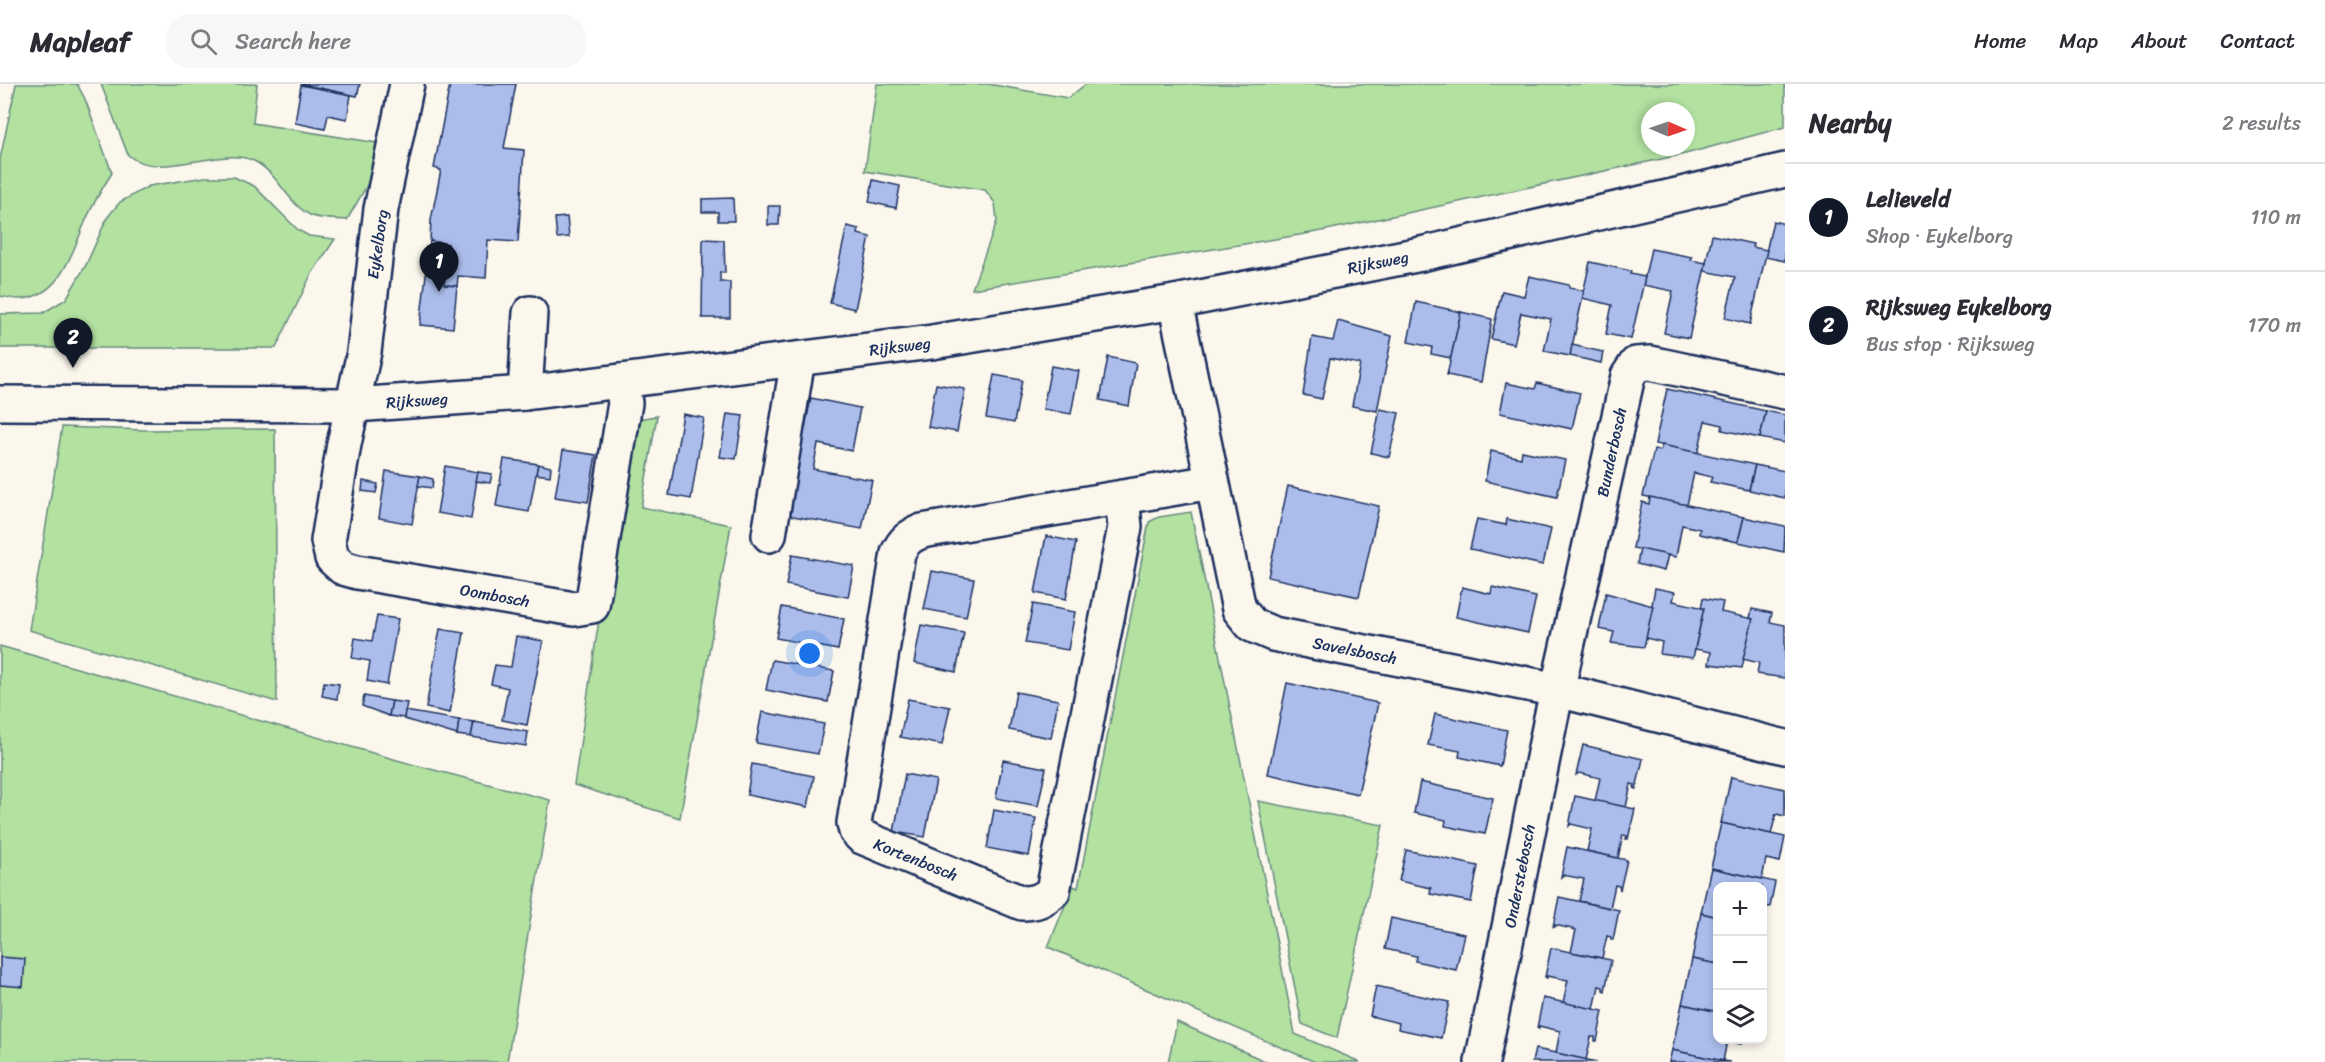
<!DOCTYPE html>
<meta charset="utf-8">
<style>
body{margin:0;font-family:Sriracha,sans-serif;background:#f7f7f7;color:#2b2b33}
.controls{position:absolute;right:18px;bottom:18px;display:grid;overflow:hidden;border-radius:12px;box-shadow:0 3px 9px #0003}
.controls button{width:54px;height:54px;display:grid;place-items:center;padding:0;border:0;border-bottom:2px solid #e1e1e2;background:#fff;color:#2b2b33;font:30px sans-serif}
.compass{position:absolute;left:1641px;top:18px;width:54px;height:54px;border-radius:50%;background:#fff;box-shadow:0 3px 9px #0003;rotate:92deg}
.you{position:absolute;left:810px;top:570px;width:21px;height:21px;margin:-15px;border:4px solid #fff;border-radius:50%;background:#1a73e8;box-shadow:0 0 0 9px #1a73e833}
.badge{display:grid;place-items:center;width:39px;height:39px;border-radius:50%;background:#111827;color:#fff;font-size:20px;font-weight:700}
.pin{position:absolute;translate:-50% -50px;filter:drop-shadow(0 2px 3px #0008)}
.pin::after{content:'';position:absolute;top:32px;width:21px;height:18px;background:inherit;clip-path:polygon(0 0,100% 0,50% 100%)}
.list{margin:0;padding:0;list-style:none}
h2{display:flex;justify-content:space-between;align-items:center;height:78px;margin:0;padding:0 24px;font-size:26px}
h2 small{font-size:20px;font-weight:400;color:#7c7c81}
.list li{display:grid;grid-template-columns:39px 1fr auto;gap:18px;align-items:center;box-sizing:border-box;height:108px;padding:0 24px;border-top:2px solid #e1e1e2}
.list b{display:block;font-size:22px;white-space:nowrap}
.list p{margin:0;font-size:20px;white-space:nowrap;color:#7c7c81}
.list em{font-size:20px;font-style:normal;color:#7c7c81}
.icon{flex:none;width:33px;height:33px;fill:none;stroke:currentColor;stroke-width:2;stroke-linecap:round;stroke-linejoin:round}
.map{position:relative;flex:none;width:1785px;height:978px;overflow:hidden}
header{display:flex;align-items:center;gap:36px;box-sizing:border-box;height:84px;padding:0 30px;background:#fff;border-bottom:2px solid #e1e1e2}
header strong{font-size:28px}
nav{display:flex;gap:33px;margin-inline-start:auto;font-size:21px}
.search{width:420px;height:54px;background:#f7f7f7;display:flex;align-items:center;gap:15px;box-sizing:border-box;padding:0 21px;border-radius:24px;color:#7c7c81;font-size:22px}
main{display:flex}
aside{flex:1;background:#fff}
.map>svg:first-child{display:block}
.green{fill:#b2e1a0;stroke:#66887f;stroke-width:1.5;fill-rule:evenodd}
.building{fill:#acbdec;stroke:#1b2f5e;stroke-width:1.5}
.lines{fill:none;stroke-linecap:round;stroke-linejoin:round}
.minor-casing{stroke:#1b2f5e;stroke-width:38}
.major-casing{stroke:#1b2f5e;stroke-width:38}
.minor{stroke:#fbf7ec;stroke-width:33}
.major{stroke:#fbf7ec;stroke-width:33}
.labels{text-anchor:middle;stroke-width:5;stroke-linejoin:round;paint-order:stroke}
.street-label{font-size:16px;fill:#1b2f5e;stroke:#fbf7ec}
</style>
<header>
<strong>Mapleaf</strong>
<div class="search"><svg class="icon" aria-label="search" viewBox="0 0 24 24"><circle cx="10" cy="10" r="6"/><path d="M15 15l6 6"/></svg>Search here</div>
<nav><a>Home</a><a>Map</a><a>About</a><a>Contact</a></nav>
</header>
<main>
<div class="map">
<svg width="1785" height="978" viewBox="0 0 1785 978">
<rect width="100%" height="100%" fill="#fbf7ec"/>
<filter id="ink" filterUnits="userSpaceOnUse"><feTurbulence type="fractalNoise" baseFrequency=".0167" numOctaves="2"/><feDisplacementMap in="SourceGraphic" scale="12" xChannelSelector="R" yChannelSelector="G"/><feConvolveMatrix kernelMatrix="1 2 1 2 8 2 1 2 1" color-interpolation-filters="sRGB"/></filter>
<g filter="url(#ink)">
<g class="green">
<path d="M16 0H77L85 15 112 89C101 106 91 123 83 143 71 173 58 214 19 215 13 215 6 213 0 212V75Z"/>
<path d="M101 0H257L253 39 377 59 373 91 347 136C336 135 320 136 310 131 287 119 278 89 254 77 221 61 158 98 128 71Z"/>
<path d="M877 0H988L1068 14 1086 0H1785V43L1685 70 1317 148 972 205 997 137 995 119 985 106 865 87ZM1650 27H1686V63H1650Z"/>
<polygon points="205,93 234,93 254,102 298,146 309,152 335,155 311,191 276,264 0,264 0,230 43,229 66,215 86,181 107,134 120,118 149,102"/>
<polygon points="657,332 641,423 731,441 680,734 574,701 616,423 624,337"/>
<polygon points="62,343 144,346 275,345 277,618 29,546"/>
<polygon points="1191,428 1295,950 1360,978 1315,978 1048,863 1073,802 1078,804 1149,438 1159,433"/>
<polygon points="0,562 411,680 550,716 507,978 0,978"/>
<polygon points="1258,717 1383,741 1337,954 1302,940"/>
<polygon points="1177,938 1267,978 1168,978"/>
</g>
<g class="building">
<polygon points="301,0 360,0 357,12"/>
<polygon points="450,0 516,0 504,64 524,66 518,158 488,156 486,194 458,192 457,202 444,201 448,160 430,157 431,136 441,86 434,84"/>
<polygon points="301,1 351,11 347,35 328,31 325,45 295,39"/>
<polygon points="873,96 900,102 896,124 869,118"/>
<polygon points="733,114 734,137 718,137 718,128 702,128 702,115"/>
<polygon points="768,122 780,122 779,141 768,141"/>
<polygon points="567,133 569,153 557,154 555,134"/>
<polygon points="1773,137 1785,140 1785,177 1765,173"/>
<polygon points="847,142 859,145 858,150 870,153 855,225 830,219"/>
<polygon points="1712,151 1753,160 1752,163 1767,166 1750,240 1725,234 1735,193 1704,187"/>
<polygon points="703,155 724,156 725,189 720,188 720,198 730,198 730,234 702,234"/>
<polygon points="430,157 448,160 444,201 457,202 453,244 420,241"/>
<polygon points="1651,165 1692,173 1691,176 1706,179 1689,254 1664,249 1673,207 1643,201"/>
<polygon points="1590,178 1631,187 1630,190 1645,193 1631,255 1606,250 1612,221 1582,214"/>
<polygon points="1529,192 1569,201 1569,204 1584,207 1570,272 1544,267 1551,235 1521,229 1514,260 1491,255 1502,207 1524,212"/>
<polygon points="1416,218 1461,228 1451,274 1431,270 1432,263 1408,258"/>
<polygon points="1461,228 1492,235 1481,298 1447,291"/>
<polygon points="1338,237 1392,252 1377,327 1352,322 1360,280 1330,274 1322,315 1303,311 1312,253 1333,257"/>
<polygon points="1572,261 1603,268 1601,279 1570,272"/>
<polygon points="1108,273 1136,279 1129,322 1100,316"/>
<polygon points="1051,282 1079,287 1071,330 1043,325"/>
<polygon points="994,291 1022,296 1014,339 986,334"/>
<polygon points="1506,299 1535,305 1537,299 1580,309 1572,345 1500,329"/>
<polygon points="936,300 965,305 957,348 928,343"/>
<polygon points="1667,305 1766,327 1760,354 1722,346 1723,341 1705,337 1698,369 1655,360"/>
<polygon points="811,314 860,324 852,367 818,360 813,385 872,396 862,445 782,430 797,381"/>
<polygon points="1380,325 1399,329 1389,373 1371,369"/>
<polygon points="1766,327 1785,331 1785,359 1760,354"/>
<polygon points="683,330 704,334 691,415 669,411"/>
<polygon points="727,330 743,332 736,375 720,373"/>
<polygon points="1662,361 1755,381 1749,406 1710,398 1712,393 1694,389 1687,421 1643,412 1654,366 1660,367"/>
<polygon points="563,366 596,371 588,418 555,413"/>
<polygon points="1491,367 1521,374 1522,367 1565,376 1557,413 1485,397"/>
<polygon points="504,375 538,380 529,428 496,422"/>
<polygon points="538,380 551,383 550,392 536,390"/>
<polygon points="1755,381 1785,387 1785,414 1749,406"/>
<polygon points="445,382 478,388 471,435 437,429"/>
<polygon points="386,387 420,392 412,440 379,434"/>
<polygon points="478,388 492,390 490,399 476,397"/>
<polygon points="420,392 433,395 432,404 418,402"/>
<polygon points="363,397 378,400 376,409 362,407"/>
<polygon points="1288,402 1379,422 1359,513 1268,493"/>
<polygon points="1650,413 1744,433 1738,458 1699,450 1700,445 1682,441 1676,473 1633,464 1642,418 1649,420"/>
<polygon points="1744,433 1785,442 1784,468 1738,458"/>
<polygon points="1477,435 1506,441 1507,435 1551,445 1543,481 1470,465"/>
<polygon points="1046,452 1076,458 1066,515 1035,509"/>
<polygon points="1640,465 1668,471 1664,487 1637,480"/>
<polygon points="792,471 854,482 848,513 786,501"/>
<polygon points="932,487 974,495 966,533 924,525"/>
<polygon points="1462,503 1491,510 1492,503 1536,513 1528,549 1456,533"/>
<polygon points="1655,504 1675,508 1673,517 1704,524 1693,574 1660,570 1662,558 1646,554"/>
<polygon points="1606,509 1653,522 1644,563 1611,559 1614,548 1599,545"/>
<polygon points="1703,514 1723,518 1721,528 1753,535 1742,584 1709,580 1711,568 1695,565 1704,524 1701,524"/>
<polygon points="1033,520 1075,528 1068,566 1025,559"/>
<polygon points="782,523 844,535 838,566 776,554"/>
<polygon points="1752,525 1772,529 1770,538 1785,541 1785,594 1757,590 1759,579 1743,575 1753,535 1750,534"/>
<polygon points="377,532 398,535 387,601 367,597 370,577 352,574 355,554 372,557"/>
<polygon points="921,541 964,549 956,588 914,579"/>
<polygon points="440,545 464,549 450,629 426,624"/>
<polygon points="516,552 543,557 527,641 502,636 508,604 491,600 495,581 511,583"/>
<polygon points="772,576 834,587 828,618 766,606"/>
<polygon points="324,598 339,600 337,615 322,612"/>
<polygon points="1287,599 1378,619 1358,710 1268,690"/>
<polygon points="1016,608 1058,616 1051,654 1009,646"/>
<polygon points="364,612 392,617 389,632 362,622"/>
<polygon points="908,615 950,623 942,661 900,653"/>
<polygon points="392,617 407,619 404,634 389,632"/>
<polygon points="405,627 459,636 457,651 404,635"/>
<polygon points="762,628 824,640 818,670 756,659"/>
<polygon points="1435,630 1507,646 1500,682 1459,673 1460,667 1428,661"/>
<polygon points="459,636 474,638 471,653 457,651"/>
<polygon points="474,638 528,648 526,662 471,653"/>
<polygon points="1583,661 1643,675 1636,705 1634,704 1635,701 1631,700 1626,723 1595,717 1600,694 1579,689 1576,691"/>
<polygon points="1003,676 1046,684 1038,722 996,714"/>
<polygon points="752,680 814,692 808,723 747,711"/>
<polygon points="905,690 936,696 925,753 894,748"/>
<polygon points="1731,693 1785,705 1785,732 1776,730 1771,750 1721,739"/>
<polygon points="1420,698 1493,714 1485,750 1445,742 1446,736 1414,729"/>
<polygon points="1575,712 1635,725 1628,755 1626,755 1627,752 1623,751 1618,774 1587,767 1592,745 1571,740 1569,742"/>
<polygon points="994,726 1036,734 1029,772 987,764"/>
<polygon points="1721,739 1785,753 1780,778 1766,775 1762,795 1711,784"/>
<polygon points="1567,763 1627,776 1620,806 1619,802 1615,801 1610,824 1579,817 1584,795 1563,791 1561,793"/>
<polygon points="1406,766 1478,782 1471,818 1430,810 1431,804 1399,797"/>
<polygon points="1711,784 1775,798 1770,823 1762,822 1762,802 1718,802 1718,833 1701,829"/>
<polygon points="1559,813 1619,826 1613,856 1611,856 1611,853 1607,852 1602,874 1571,868 1576,846 1555,841 1555,843 1553,843"/>
<polygon points="1701,829 1718,833 1718,880 1692,875"/>
<polygon points="1391,834 1464,850 1456,886 1415,877 1416,872 1385,865"/>
<polygon points="1551,864 1611,876 1605,907 1603,906 1603,903 1599,902 1594,925 1563,919 1568,896 1547,892 1547,894 1545,893"/>
<polygon points="0,873 25,875 23,903 0,901"/>
<polygon points="1692,875 1718,880 1718,928 1682,920"/>
<polygon points="1376,902 1449,918 1441,954 1398,945 1399,939 1370,932"/>
<polygon points="1543,914 1603,927 1597,957 1595,957 1595,953 1591,953 1586,976 1556,969 1560,947 1539,942 1539,945 1537,944"/>
<polygon points="1682,920 1718,928 1718,956 1742,956 1741,960 1727,957 1723,977 1672,966"/>
<polygon points="1535,965 1556,969 1597,978 1532,978"/>
<polygon points="1672,966 1723,977 1730,978 1669,978"/>
</g>
<g class="lines">
<g class="minor-casing">
<g id="minor">
<polyline points="407,0 381,125 364,268 344,360 328,457 332,474 343,484 357,488 574,525 592,522 625,319 621,297"/>
<polyline points="1175,218 1239,525 1252,541 1273,550 1558,606 1785,663"/>
<polyline points="525,309 530,229"/>
<path d="M1122 413 1125 443 1053 807C1043 816 1036 819 1022 819L862 753 856 747 854 739 898 469C904 456 910 452 922 447L1212 398"/>
<polyline points="769,451 798,275"/>
<polyline points="1482,978 1551,634 1628,292 1636,280 1650,279 1785,308"/>
</g>
</g>
<g class="major-casing">
<polyline id="major" points="0,319 354,321 525,309 932,258 1175,218 1421,170 1785,86"/>
</g>
<use href="#minor" class="minor"/>
<use href="#major" class="major"/>
</g>
</g>
<g class="labels">
<g class="street-label">
<text transform="translate(377 160) rotate(-82)" y="6">Eykelborg</text>
<text transform="translate(1378 178) rotate(-11)" y="6">Rijksweg</text>
<text transform="translate(900 262) rotate(-7)" y="6">Rijksweg</text>
<text transform="translate(417 316) rotate(-4)" y="6">Rijksweg</text>
<text transform="translate(1611 368) rotate(-78)" y="6">Bunderbosch</text>
<text transform="translate(495 511) rotate(10)" y="6">Oombosch</text>
<text transform="translate(1355 566) rotate(11)" y="6">Savelsbosch</text>
<text transform="translate(916 775) rotate(22)" y="6">Kortenbosch</text>
<text transform="translate(1519 792) rotate(-79)" y="6">Onderstebosch</text>
</g>
</g>
</svg>
<div class="controls">
<button>+</button>
<button>−</button>
<button><svg class="icon" aria-label="layers" viewBox="0 0 24 24"><path d="M12 4l9 5-9 5-9-5zM3 14l9 5 9-5"/></svg></button>
</div>
<svg class="compass" viewBox="-18 -18 36 36"><path d="M0-13l5 13h-10z" fill="#e53935"/><path d="M0 13l5-13h-10z" fill="#7c7c81"/></svg>
<div class="you"></div>
<div class="pin badge" style="left:439px;top:208px">1</div>
<div class="pin badge" style="left:73px;top:284px">2</div>
</div>
<aside>
<h2>Nearby<small>2 results</small></h2>
<ul class="list">
<li><span class="badge">1</span><div><b>Lelieveld</b><p>Shop · Eykelborg</p></div><em>110 m</em></li>
<li><span class="badge">2</span><div><b>Rijksweg Eykelborg</b><p>Bus stop · Rijksweg</p></div><em>170 m</em></li>
</ul>
</aside>
</main>
